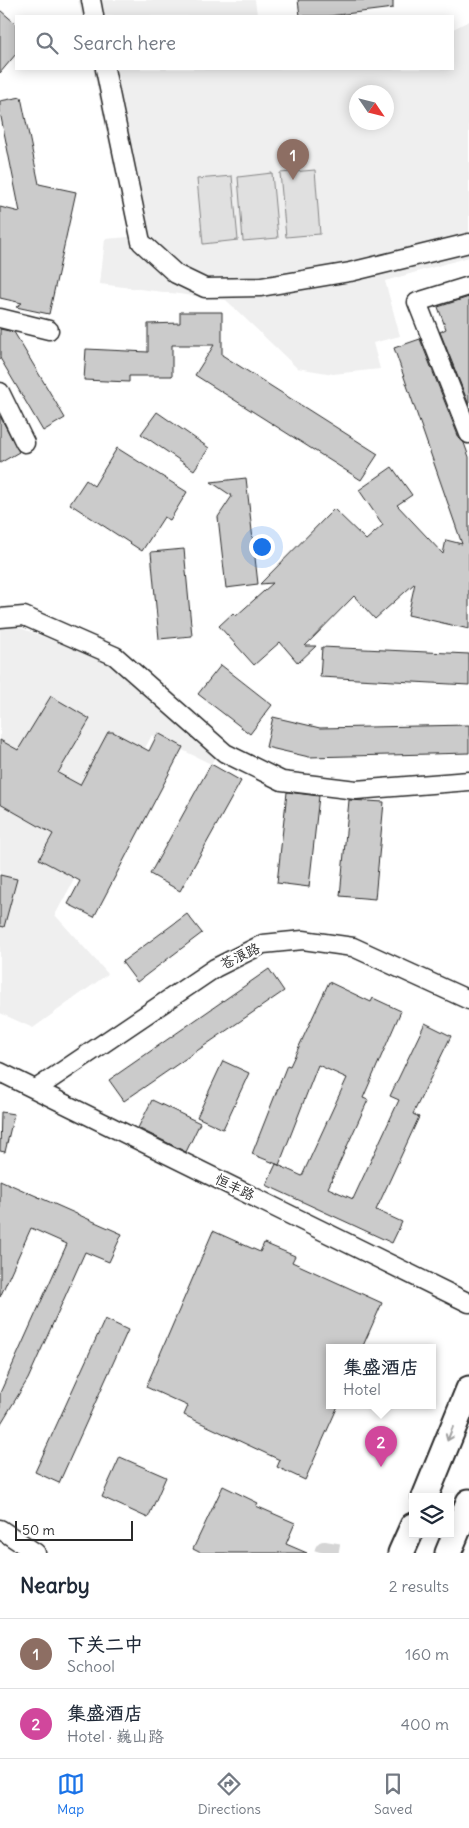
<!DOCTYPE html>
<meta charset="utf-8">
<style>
body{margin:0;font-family:Delius,"LXGW WenKai TC",sans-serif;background:#f6f6f7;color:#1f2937}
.controls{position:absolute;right:15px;bottom:15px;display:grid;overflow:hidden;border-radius:0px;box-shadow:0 2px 12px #0003}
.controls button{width:45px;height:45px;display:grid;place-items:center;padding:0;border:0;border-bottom:1px solid #e0e1e3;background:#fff;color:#1f2937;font:25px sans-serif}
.compass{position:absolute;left:349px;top:85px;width:45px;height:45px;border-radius:50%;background:#fff;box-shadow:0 2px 12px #0003;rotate:125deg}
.scale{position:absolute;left:15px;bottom:12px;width:118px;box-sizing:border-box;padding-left:5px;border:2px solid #2b2b2b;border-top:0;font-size:14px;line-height:18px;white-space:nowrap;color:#2b2b2b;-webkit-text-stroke:4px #fff;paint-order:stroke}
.you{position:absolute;left:261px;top:546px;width:18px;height:18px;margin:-12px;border:4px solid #fff;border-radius:50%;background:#1a73e8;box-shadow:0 0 0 8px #1a73e833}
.badge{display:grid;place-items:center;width:32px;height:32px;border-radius:50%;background:#1a73e8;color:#fff;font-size:16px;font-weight:700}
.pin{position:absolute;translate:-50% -41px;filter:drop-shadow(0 1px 2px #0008)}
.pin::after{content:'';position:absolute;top:26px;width:18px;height:15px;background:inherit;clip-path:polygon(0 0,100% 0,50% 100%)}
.popup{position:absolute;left:326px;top:1344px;width:110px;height:65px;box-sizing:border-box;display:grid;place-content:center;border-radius:0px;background:#fff;filter:drop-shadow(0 1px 4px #0005);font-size:16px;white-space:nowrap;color:#747a83}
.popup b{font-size:19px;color:#1f2937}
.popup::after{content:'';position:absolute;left:50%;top:100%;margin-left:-10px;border:10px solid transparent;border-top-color:#fff}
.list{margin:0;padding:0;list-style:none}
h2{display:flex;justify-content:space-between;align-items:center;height:65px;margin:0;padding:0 20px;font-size:21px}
h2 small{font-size:16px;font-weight:400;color:#747a83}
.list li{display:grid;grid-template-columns:32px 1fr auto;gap:15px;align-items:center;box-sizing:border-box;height:70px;padding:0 20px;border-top:1px solid #e0e1e3}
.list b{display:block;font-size:19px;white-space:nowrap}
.list p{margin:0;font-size:16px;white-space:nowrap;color:#747a83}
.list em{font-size:16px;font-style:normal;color:#747a83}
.icon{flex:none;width:28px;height:28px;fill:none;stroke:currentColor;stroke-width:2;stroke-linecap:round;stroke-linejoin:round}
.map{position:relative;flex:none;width:469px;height:1553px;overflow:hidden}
.search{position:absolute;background:#fff;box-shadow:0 2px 12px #0003;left:15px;right:15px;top:15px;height:55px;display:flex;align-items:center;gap:12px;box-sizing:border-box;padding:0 18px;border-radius:0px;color:#747a83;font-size:19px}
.sheet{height:205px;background:#fff}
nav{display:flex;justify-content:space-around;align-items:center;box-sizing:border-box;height:70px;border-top:1px solid #e0e1e3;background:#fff;font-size:14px;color:#747a83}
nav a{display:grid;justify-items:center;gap:2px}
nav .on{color:#1a73e8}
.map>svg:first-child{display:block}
.built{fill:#efefef;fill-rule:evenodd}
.green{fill:#e0e0e0;stroke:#868686}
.building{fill:#cbcbcb;stroke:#2b2b2b}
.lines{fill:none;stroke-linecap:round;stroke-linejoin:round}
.minor-tunnel{stroke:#d5d5d5;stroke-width:18;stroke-dasharray:18 9;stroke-linecap:butt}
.minor-casing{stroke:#2b2b2b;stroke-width:21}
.highway-casing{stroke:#2b2b2b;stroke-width:29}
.minor{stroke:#fff;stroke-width:18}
.highway{stroke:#fff;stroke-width:25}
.oneway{stroke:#a0a0a0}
.labels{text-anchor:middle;stroke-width:4.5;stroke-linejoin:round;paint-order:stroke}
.street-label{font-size:14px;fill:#2b2b2b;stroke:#fff}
</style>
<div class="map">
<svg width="469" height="1553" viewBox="0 0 469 1553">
<rect width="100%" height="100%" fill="#fff"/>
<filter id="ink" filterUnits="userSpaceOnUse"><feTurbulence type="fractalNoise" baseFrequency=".02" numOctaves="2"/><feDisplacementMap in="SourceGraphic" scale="10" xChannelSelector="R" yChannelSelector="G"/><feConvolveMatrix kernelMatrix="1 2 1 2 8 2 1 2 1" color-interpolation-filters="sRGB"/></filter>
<g filter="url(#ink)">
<g class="built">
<polygon points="78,0 255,0 257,14 263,16 82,16"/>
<path d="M469 21V257L385 281 400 336 373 343 380 369 333 374 297 368 226 300 100 284 105 239 129 237 93 69H453V29ZM356 92H386V122H356Z"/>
<polygon points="0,623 8,623 110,663 217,754 211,764 152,735 55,915 108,974 33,1028 0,1013"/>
</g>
<g class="green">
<polygon points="315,170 320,234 286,237 280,173"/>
<polygon points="272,173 278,238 243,241 238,177"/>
<polygon points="232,176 238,240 203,244 197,179"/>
</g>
<g class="building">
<polygon points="298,0 393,0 393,8 329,16 300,16"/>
<polygon points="0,10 16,24 16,54 0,73"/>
<polygon points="21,97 39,184 76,192 49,314 16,307 22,303 0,298 0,207 20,212 0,112 0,101"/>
<polygon points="469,297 469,405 440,332 446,329 438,307"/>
<polygon points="180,312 222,312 222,355 378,454 361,480 195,375 214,345 172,345 172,376 129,376 129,382 84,380 86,349 148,352 148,324 180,323"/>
<polygon points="0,329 14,332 65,418 43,431 0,358"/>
<polygon points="420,339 459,438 464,443 469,457 469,629 408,615 415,583 375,619 354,596 305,646 316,646 298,663 280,642 254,665 219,626 233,613 236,616 273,583 260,584 334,509 366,540 383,525 359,490 392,467 412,495 397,505 443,554 446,540 462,544 394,348"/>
<polygon points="157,412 209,448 194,470 141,434"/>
<polygon points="0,416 19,452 0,463"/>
<polygon points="117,448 187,492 170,520 164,517 142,551 70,504 86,480 94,486"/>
<polygon points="246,478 258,584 226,588 218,517 232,496 211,482"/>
<polygon points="184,549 192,636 159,639 151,552"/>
<polygon points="322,647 469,654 469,685 320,677"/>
<polygon points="221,665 272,705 250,734 198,694"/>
<polygon points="51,696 90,719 58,773 80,785 108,732 113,732 149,751 158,733 183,747 94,917 68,904 80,881 39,859 53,834 0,804 0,740 18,750"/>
<polygon points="273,717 320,728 469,725 469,753 309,757 266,747"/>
<polygon points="211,764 241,781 180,891 150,874"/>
<polygon points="287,792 319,796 309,887 277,883"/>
<polygon points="349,800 384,802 375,899 340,896"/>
<polygon points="0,875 17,879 4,927 0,926"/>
<polygon points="187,914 202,933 137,982 122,962"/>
<polygon points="269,969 284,991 124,1101 109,1080"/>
<polygon points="329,982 371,1002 373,998 401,1011 363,1098 368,1100 328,1188 353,1199 399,1100 390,1096 425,1023 451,1036 413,1114 419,1117 376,1210 402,1222 392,1243 266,1185 276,1164 302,1176 347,1078 318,1065 279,1165 252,1154 287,1065 290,1066"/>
<polygon points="223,1061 249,1073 223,1129 197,1117"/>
<polygon points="152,1100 200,1123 186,1152 138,1128"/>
<polygon points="1,1112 14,1114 5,1152 0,1151"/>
<polygon points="0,1180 122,1234 109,1262 85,1252 28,1379 0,1425 0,1393 67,1244 31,1228 0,1297"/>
<polygon points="213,1231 260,1252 264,1243 295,1256 292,1262 382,1303 362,1348 330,1348 330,1406 338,1406 305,1480 277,1467 280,1460 184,1415 188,1406 146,1387"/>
<polygon points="105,1319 128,1330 59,1483 35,1472"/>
<polygon points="120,1457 166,1477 148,1518 102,1497"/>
<polygon points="223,1486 258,1503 256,1506 295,1523 286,1544 307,1553 201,1553 193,1549"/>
</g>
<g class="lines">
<polyline class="minor-tunnel" points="323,1553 324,1550 342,1553"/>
<g class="minor-casing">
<g id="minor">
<polyline points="91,0 94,16"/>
<polyline points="105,69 141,242 176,274 205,288 261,287 350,272 469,243"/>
<polyline points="469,286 417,302 469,434"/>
<polyline points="0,318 49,330"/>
<polyline points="0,392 25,443"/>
<polyline points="0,618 24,616 115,656 225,753 282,781 356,790 469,781"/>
<polyline points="0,1072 469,1303"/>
<polyline points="36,1089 215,968 263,944 303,940 353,947 469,1000"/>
<polyline points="0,1529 36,1553"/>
</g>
</g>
<g class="highway-casing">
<g id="highway">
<polyline points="425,1497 469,1389"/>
<polyline points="401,1553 413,1526"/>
<polyline points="448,1553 469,1502"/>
</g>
</g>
<use href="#minor" class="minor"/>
<use href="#highway" class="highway"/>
</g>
<defs><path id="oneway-shaft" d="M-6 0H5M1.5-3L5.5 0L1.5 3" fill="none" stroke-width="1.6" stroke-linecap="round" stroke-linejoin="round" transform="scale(1.25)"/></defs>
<use class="oneway" href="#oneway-shaft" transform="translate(450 1434) rotate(112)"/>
</g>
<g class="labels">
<g class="street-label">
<text transform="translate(240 956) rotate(-26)" y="5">苍浪路</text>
<text transform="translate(235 1187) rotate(26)" y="5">恒丰路</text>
</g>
</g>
</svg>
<div class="controls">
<button><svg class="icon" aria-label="layers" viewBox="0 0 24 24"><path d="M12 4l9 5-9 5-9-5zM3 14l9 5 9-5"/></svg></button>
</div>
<svg class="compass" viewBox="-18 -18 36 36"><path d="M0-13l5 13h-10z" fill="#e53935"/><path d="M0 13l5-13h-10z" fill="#747a83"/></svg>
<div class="scale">50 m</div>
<div class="you"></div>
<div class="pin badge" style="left:293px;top:180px;background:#8d6e63">1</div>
<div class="pin badge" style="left:381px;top:1467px;background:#d1479c">2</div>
<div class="popup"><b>集盛酒店</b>Hotel</div>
<div class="search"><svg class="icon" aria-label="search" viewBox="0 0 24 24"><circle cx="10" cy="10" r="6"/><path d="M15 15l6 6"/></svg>Search here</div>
</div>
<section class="sheet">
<h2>Nearby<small>2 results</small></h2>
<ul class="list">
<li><span class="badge" style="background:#8d6e63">1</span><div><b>下关二中</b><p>School</p></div><em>160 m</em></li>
<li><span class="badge" style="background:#d1479c">2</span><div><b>集盛酒店</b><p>Hotel · 巍山路</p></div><em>400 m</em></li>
</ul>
</section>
<nav>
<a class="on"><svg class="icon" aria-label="map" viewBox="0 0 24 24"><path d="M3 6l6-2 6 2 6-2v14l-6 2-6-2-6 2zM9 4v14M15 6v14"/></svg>Map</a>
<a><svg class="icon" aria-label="directions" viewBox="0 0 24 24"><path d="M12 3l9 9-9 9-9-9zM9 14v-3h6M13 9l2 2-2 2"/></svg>Directions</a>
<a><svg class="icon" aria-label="saved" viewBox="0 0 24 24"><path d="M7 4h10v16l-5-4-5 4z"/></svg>Saved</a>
</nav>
